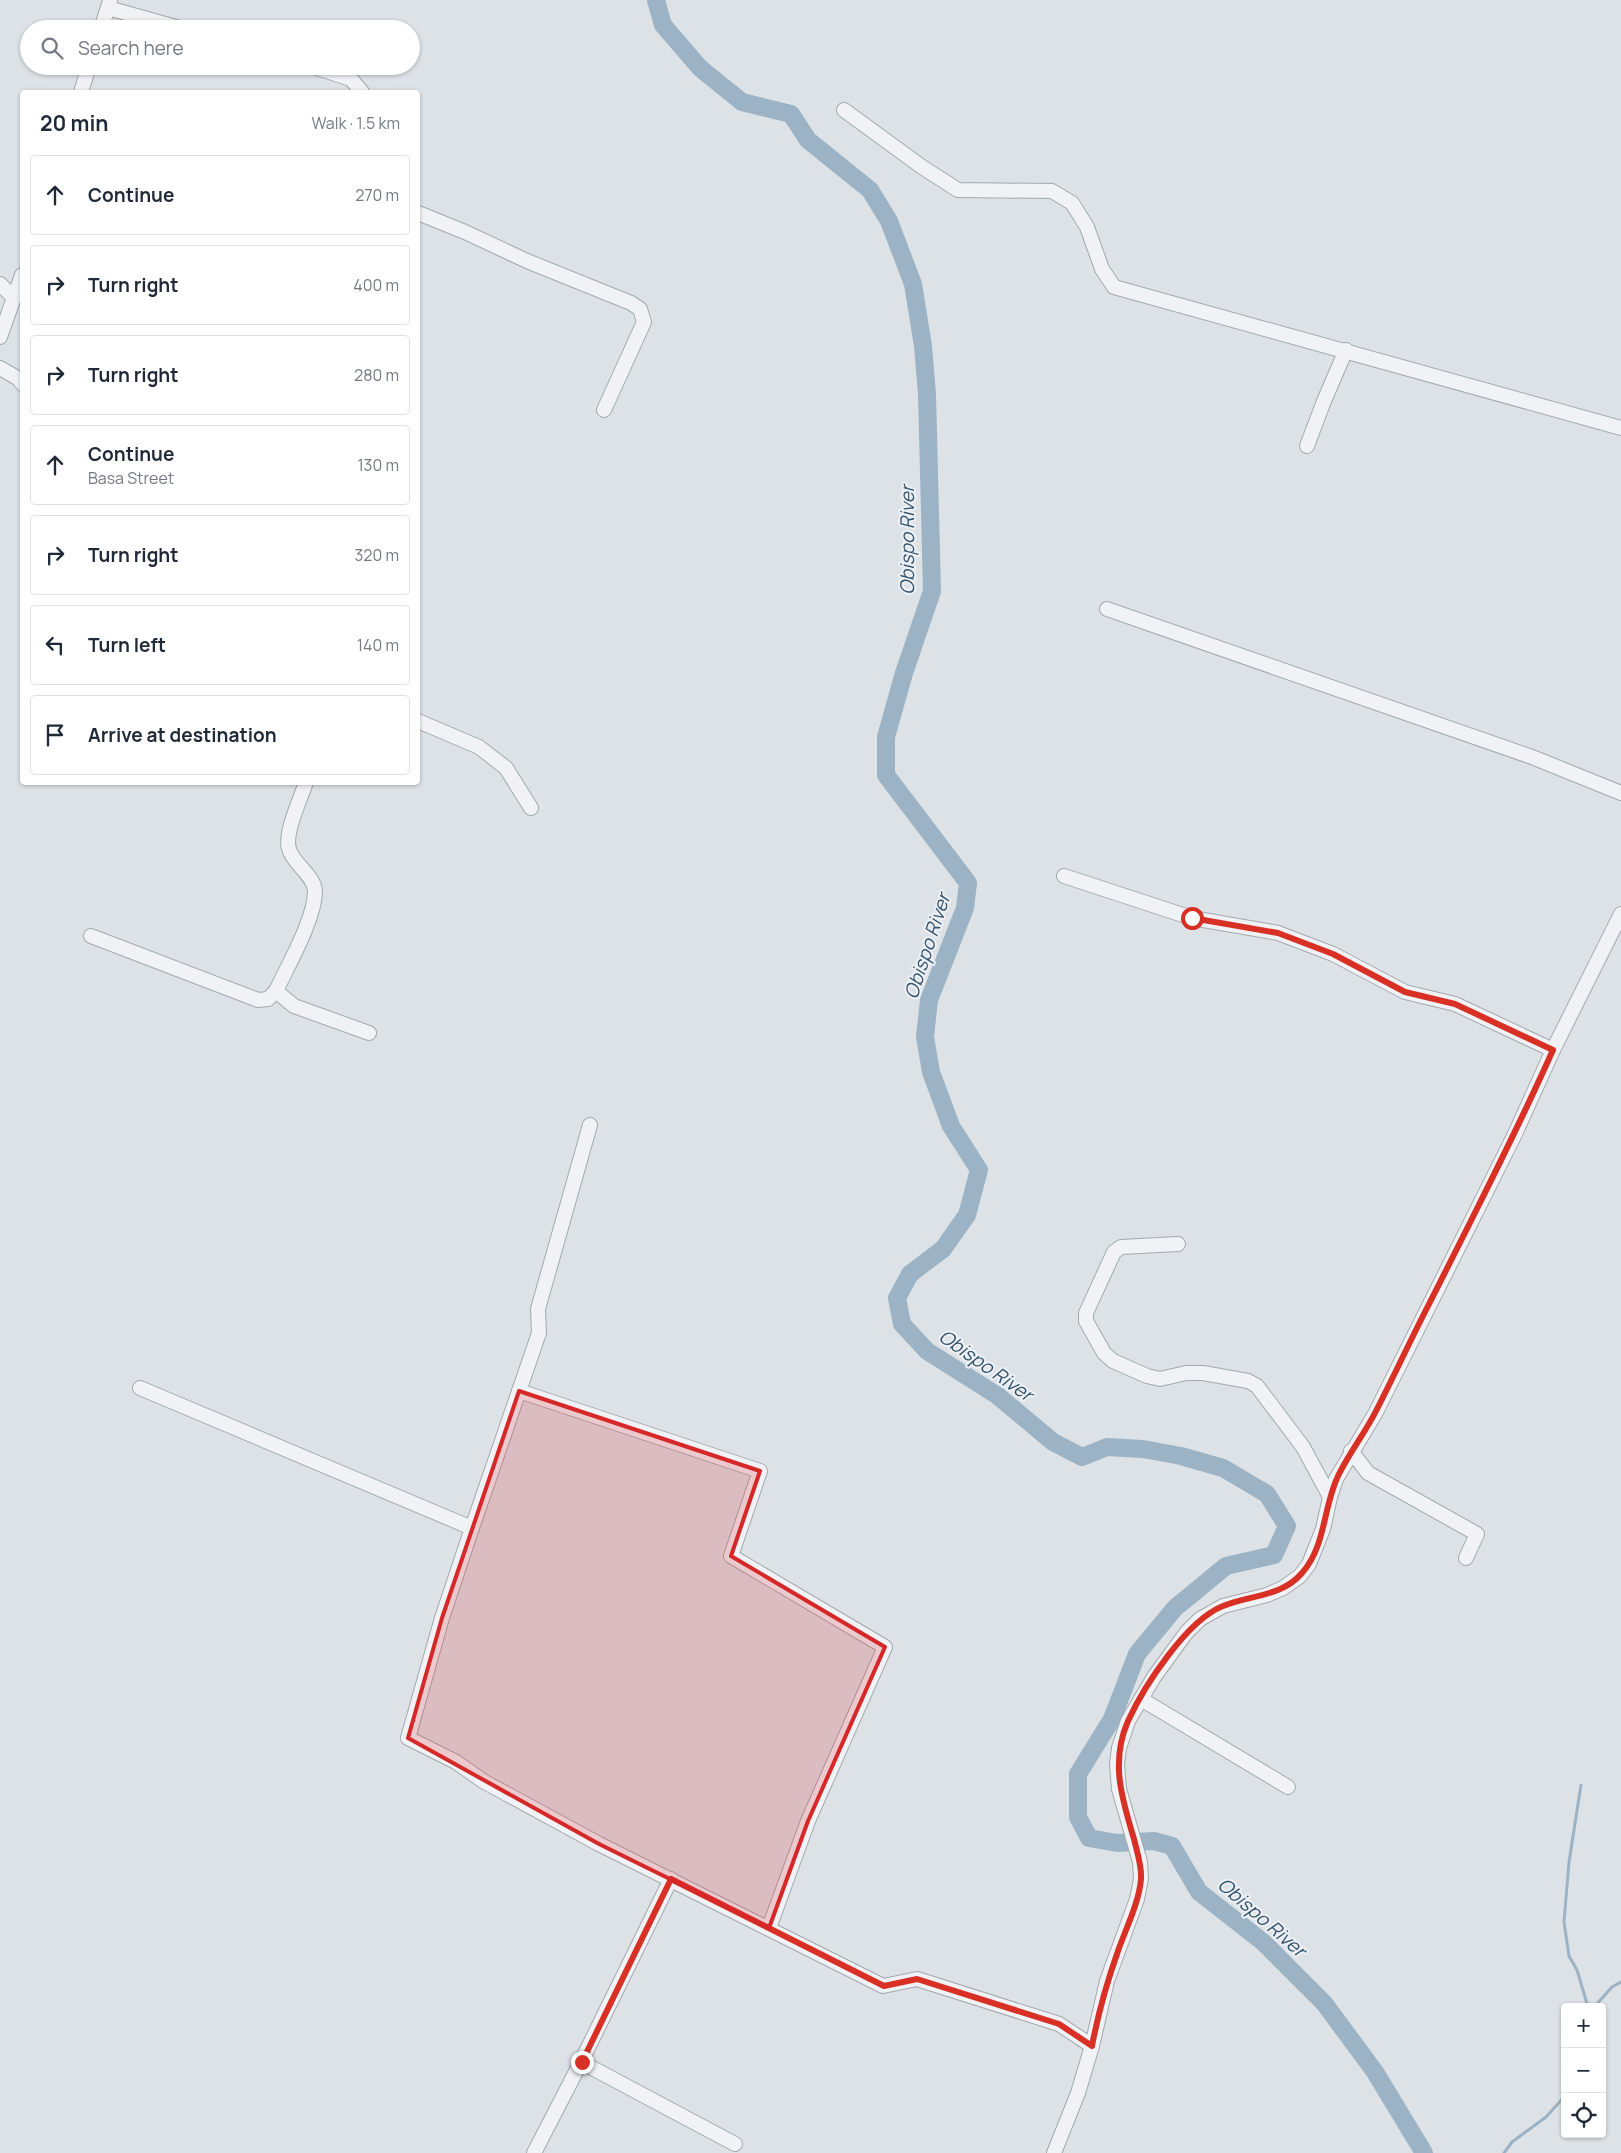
<!DOCTYPE html>
<meta charset="utf-8">
<style>
body{margin:0;font-family:Manrope,sans-serif;background:#f2f2f3;color:#1f2937}
.controls{position:absolute;right:15px;bottom:15px;display:grid;overflow:hidden;border-radius:5px;box-shadow:0 1px 4px #0004}
.controls button{width:45px;height:45px;display:grid;place-items:center;padding:0;border:0;border-bottom:1px solid #e0e1e3;background:#fff;color:#1f2937;font:25px sans-serif}
.stop{position:absolute;width:15px;height:15px;margin:-11px;border:4px solid #d93025;border-radius:50%;background:#fff}
.stop.end{background:#d93025;border-color:#fff;box-shadow:0 1px 5px #0008}
.list{margin:0;padding:0;list-style:none}
h2{display:flex;justify-content:space-between;align-items:center;height:65px;margin:0;padding:0 20px;font-size:21px}
h2 small{font-size:16px;font-weight:400;color:#747a83}
.list li{display:grid;grid-template-columns:32px 1fr auto;gap:15px;align-items:center;box-sizing:border-box;height:80px;margin:0 10px 10px;padding:0 10px;border:1px solid #e0e1e3;border-radius:5px}
.list b{display:block;font-size:19px;white-space:nowrap}
.list p{margin:0;font-size:16px;white-space:nowrap;color:#747a83}
.list em{font-size:16px;font-style:normal;color:#747a83}
.icon{flex:none;width:28px;height:28px;fill:none;stroke:currentColor;stroke-width:2;stroke-linecap:round;stroke-linejoin:round}
.map{position:relative;flex:none;width:1621px;height:2153px;overflow:hidden}
.search{position:absolute;background:#fff;box-shadow:0 1px 4px #0004;left:20px;top:20px;width:400px;height:55px;display:flex;align-items:center;gap:12px;box-sizing:border-box;padding:0 18px;border-radius:28px;color:#747a83;font-size:19px}
.panel{position:absolute;background:#fff;box-shadow:0 1px 4px #0004;left:20px;top:90px;width:400px;height:695px;border-radius:5px}
.map>svg:first-child{display:block}
.lines{fill:none;stroke-linecap:round;stroke-linejoin:round}
.stream{stroke:#9bb3c4;stroke-width:3}
.river{stroke:#9bb3c4;stroke-width:18}
.minor-casing{stroke:#a3a9af;stroke-width:16}
.minor{stroke:#f0f2f5;stroke-width:14}
.route{stroke:#d93025;stroke-width:6}
.marked{fill:#d62828;fill-opacity:0.2;stroke:#d62828;stroke-width:4;stroke-linejoin:round}
.labels{text-anchor:middle;stroke-width:4;stroke-linejoin:round;paint-order:stroke}
.water-label{font-size:19px;font-style:italic;fill:#35546c;stroke:#edf0f4}
</style>
<div class="map">
<svg width="1621" height="2153" viewBox="0 0 1621 2153">
<rect width="100%" height="100%" fill="#dde2e6"/>
<g class="lines">
<g class="stream">
<polyline points="1581,1785 1569,1862 1564,1922 1569,1956 1577,1970 1588,2007"/>
<polyline points="1594,2007 1612,1987 1621,1982"/>
<polyline points="1504,2153 1512,2142 1546,2117 1565,2096"/>
</g>
<polyline class="river" points="656,0 663,25 700,68 742,102 791,114 808,140 870,190 889,221 913,284 923,346 927,394 932,591 904,673 886,737 886,775 968,883 965,908 929,1000 925,1037 931,1072 951,1126 979,1170 967,1215 943,1249 910,1274 897,1298 902,1324 927,1351 998,1396 1053,1442 1082,1457 1107,1447 1143,1449 1181,1456 1223,1468 1267,1494 1287,1526 1274,1555 1226,1566 1175,1608 1137,1654 1112,1719 1078,1774 1078,1817 1089,1838 1117,1843 1154,1841 1172,1846 1199,1892 1263,1942 1324,2003 1375,2072 1424,2153"/>
<g class="minor-casing">
<g id="minor">
<polyline points="108,8 183,29"/>
<polyline points="101,29 110,1"/>
<polyline points="311,66 351,79 362,92"/>
<polyline points="81,92 89,66"/>
<polyline points="844,110 922,167 958,190 1052,191 1072,203 1087,227 1102,269 1114,287 1621,428"/>
<polyline points="418,213 465,232 527,261 631,303 640,309 644,322 604,410"/>
<polyline points="0,284 14,298"/>
<polyline points="0,337 22,275"/>
<polyline points="0,368 19,379 22,384"/>
<polyline points="1307,446 1324,401 1346,350"/>
<polyline points="1107,609 1532,757 1621,793"/>
<polyline points="418,721 479,747 506,768 531,808"/>
<path d="M306 782C301 798 284 833 289 849 293 864 314 875 315 891 315 919 288 965 276 991L294 1006 369 1033"/>
<polyline points="1064,876 1192,918 1278,933 1333,954 1405,992 1455,1004 1553,1050"/>
<polyline points="91,936 258,1000 268,999 276,991"/>
<polyline points="1178,1244 1121,1247 1114,1252 1086,1313 1086,1321 1104,1353 1113,1361 1147,1376 1160,1379 1186,1373 1203,1373 1248,1381 1257,1386 1303,1447 1330,1497"/>
<polyline points="140,1388 472,1528 442,1618 408,1738 456,1762 483,1781 599,1844 883,1986 917,1979 1059,2024 1092,2046"/>
<polyline points="519,1391 760,1471 731,1556 885,1647 808,1821 769,1928"/>
<polyline points="1351,1451 1368,1473 1477,1534 1466,1558"/>
<polyline points="472,1528 539,1333 538,1309 590,1125"/>
<polyline points="1141,1699 1288,1787"/>
<polyline points="581,2062 735,2144"/>
<polyline points="534,2153 581,2062 671,1879"/>
<polyline points="1054,2153 1078,2093 1092,2046 1107,1981 1137,1899 1141,1879 1140,1862 1119,1789 1117,1764 1119,1748 1128,1721 1154,1677 1186,1633 1200,1619 1223,1606 1267,1595 1283,1588 1300,1576 1309,1564 1323,1529 1330,1497 1336,1479 1375,1414 1515,1134 1553,1050 1621,914"/>
</g>
</g>
<use href="#minor" class="minor"/>
</g>
<g class="lines">
<path class="route" d="M582 2062 671 1879 884 1986 917 1979 1059 2024 1092 2046C1098 2014 1107 1982 1118 1951 1126 1928 1139 1903 1141 1879 1142 1866 1137 1852 1134 1839 1122 1799 1110 1762 1128 1721 1144 1686 1187 1620 1223 1606 1249 1595 1282 1597 1302 1573 1326 1546 1323 1507 1338 1476 1349 1453 1365 1433 1376 1411 1394 1376 1410 1341 1428 1306 1471 1221 1514 1137 1553 1050L1455 1004 1405 992 1333 954 1278 933 1192 918"/>
</g>
<path class="marked" d="M519 1391 760 1471 731 1556 885 1647 808 1821 769 1928 599 1844 408 1738 442 1618Z"/>
<g class="labels">
<g class="water-label">
<text transform="translate(907 540) rotate(-90)" y="7">Obispo River</text>
<text transform="translate(927 946) rotate(-72)" y="7">Obispo River</text>
<text transform="translate(986 1365) rotate(35)" y="7">Obispo River</text>
<text transform="translate(1262 1917) rotate(41)" y="7">Obispo River</text>
</g>
</g>
</svg>
<div class="controls">
<button>+</button>
<button>−</button>
<button><svg class="icon" aria-label="locate" viewBox="0 0 24 24"><circle cx="12" cy="12" r="6"/><path d="M12 2v4M12 18v4M2 12h4M18 12h4"/></svg></button>
</div>
<div class="stop" style="left:1192px;top:918px"></div>
<div class="stop end" style="left:582px;top:2062px"></div>
<div class="search"><svg class="icon" aria-label="search" viewBox="0 0 24 24"><circle cx="10" cy="10" r="6"/><path d="M15 15l6 6"/></svg>Search here</div>
<section class="panel">
<h2>20 min<small>Walk · 1.5 km</small></h2>
<ul class="list">
<li><svg class="icon" aria-label="ahead" viewBox="0 0 24 24"><path d="M12 20V5M6 11l6-6 6 6"/></svg><div><b>Continue</b></div><em>270 m</em></li>
<li><svg class="icon" aria-label="right" viewBox="0 0 24 24"><path d="M7 20v-9h11M14 6l5 5-5 5"/></svg><div><b>Turn right</b></div><em>400 m</em></li>
<li><svg class="icon" aria-label="right" viewBox="0 0 24 24"><path d="M7 20v-9h11M14 6l5 5-5 5"/></svg><div><b>Turn right</b></div><em>280 m</em></li>
<li><svg class="icon" aria-label="ahead" viewBox="0 0 24 24"><path d="M12 20V5M6 11l6-6 6 6"/></svg><div><b>Continue</b><p>Basa Street</p></div><em>130 m</em></li>
<li><svg class="icon" aria-label="right" viewBox="0 0 24 24"><path d="M7 20v-9h11M14 6l5 5-5 5"/></svg><div><b>Turn right</b></div><em>320 m</em></li>
<li><svg class="icon" aria-label="left" viewBox="0 0 24 24"><path d="M17 20v-9H6M10 6l-5 5 5 5"/></svg><div><b>Turn left</b></div><em>140 m</em></li>
<li><svg class="icon" aria-label="arrive" viewBox="0 0 24 24"><path d="M6 21V4h12l-3 4 3 4H6"/></svg><div><b>Arrive at destination</b></div></li>
</ul>
</section>
</div>
